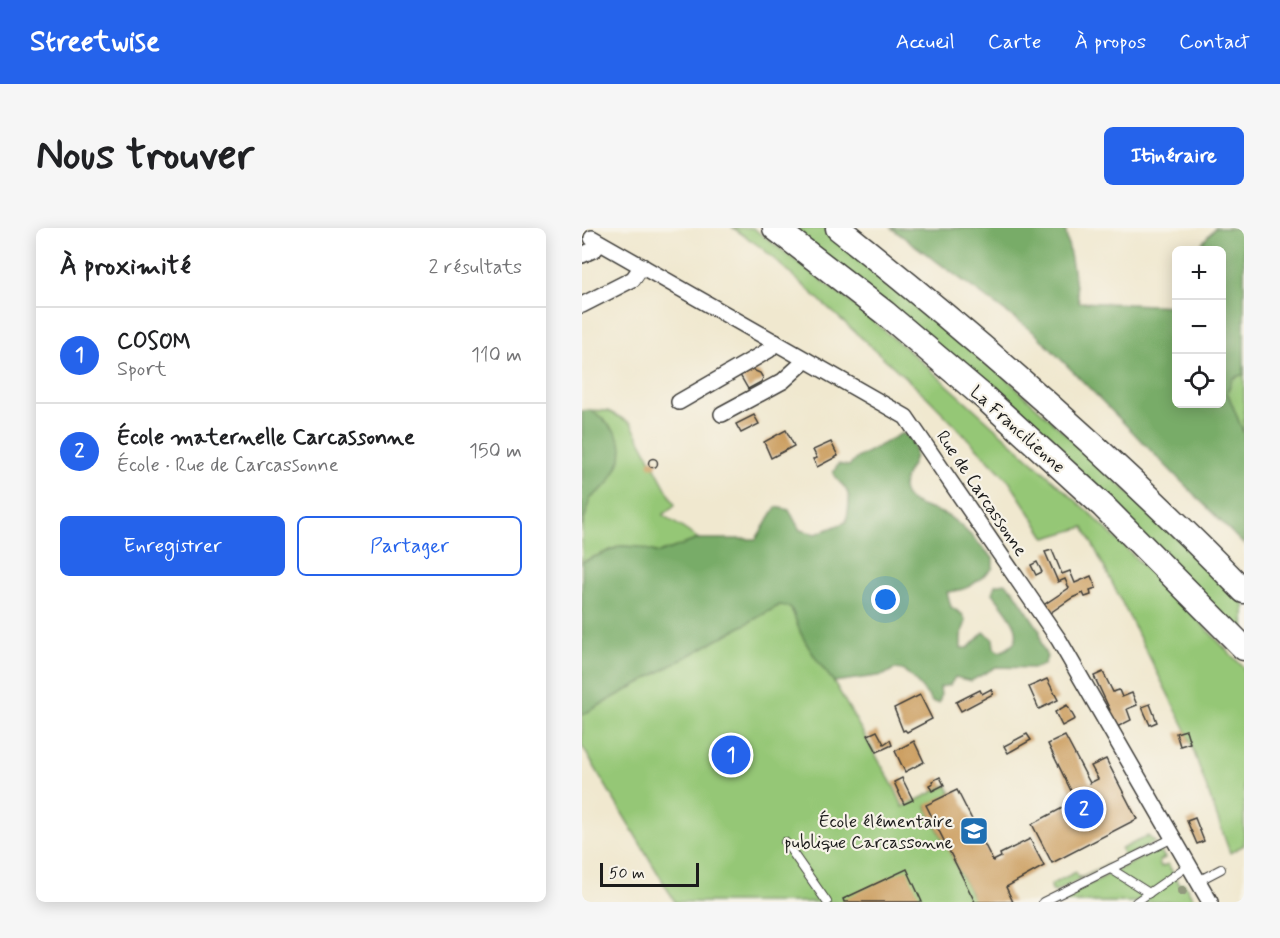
<!DOCTYPE html>
<html lang="fr">
<meta charset="utf-8">
<style>
body{margin:0;font-family:Mynerve,sans-serif;background:#f6f6f6;color:#202124}
.controls{position:absolute;right:18px;top:18px;display:grid;overflow:hidden;border-radius:9px;box-shadow:0 3px 15px #0003}
.controls button{width:54px;height:54px;display:grid;place-items:center;padding:0;border:0;border-bottom:2px solid #e0e0e0;background:#fff;color:#202124;font:30px sans-serif}
.scale{position:absolute;left:18px;bottom:15px;width:99px;box-sizing:border-box;padding-left:6px;border:3px solid #1c1c1c;border-top:0;font-size:16px;line-height:21px;white-space:nowrap;color:#1c1c1c;-webkit-text-stroke:4px #f7f3e8;paint-order:stroke}
.you{position:absolute;left:304px;top:372px;width:21px;height:21px;margin:-15px;border:4px solid #fff;border-radius:50%;background:#1a73e8;box-shadow:0 0 0 9px #1a73e833}
.badge{display:grid;place-items:center;width:39px;height:39px;border-radius:50%;background:#2563eb;color:#fff;font-size:20px;font-weight:700}
.pin{position:absolute;translate:-50% -50%;border:3px solid #fff;box-shadow:0 2px 6px #0006}
.list{margin:0;padding:0;list-style:none}
h2{display:flex;justify-content:space-between;align-items:center;height:78px;margin:0;padding:0 24px;font-size:26px}
h2 small{font-size:20px;font-weight:400;color:#757577}
.list li{display:grid;grid-template-columns:39px 1fr auto;gap:18px;align-items:center;box-sizing:border-box;height:96px;padding:0 24px;border-top:2px solid #e0e0e0}
.list b{display:block;font-size:22px;white-space:nowrap}
.list p{margin:0;font-size:20px;white-space:nowrap;color:#757577}
.list em{font-size:20px;font-style:normal;color:#757577}
.actions{display:flex;gap:12px;padding:18px 24px}
.actions a{flex:1;padding:14px 0;border:2px solid #2563eb;border-radius:9px;text-align:center;font-size:21px;color:#2563eb}
.actions .main{background:#2563eb;color:#fff}
.icon{flex:none;width:33px;height:33px;fill:none;stroke:currentColor;stroke-width:2;stroke-linecap:round;stroke-linejoin:round}
.map{position:relative;flex:none;width:662px;height:674px;overflow:hidden;border-radius:9px}
header{display:flex;align-items:center;gap:36px;box-sizing:border-box;height:84px;padding:0 30px;background:#2563eb;color:#fff}
header strong{font-size:28px}
nav{display:flex;gap:33px;margin-inline-start:auto;font-size:21px}
.intro{display:flex;align-items:center;justify-content:space-between;box-sizing:border-box;height:144px;padding:0 36px}
h1{margin:0;font-size:42px}
.button{padding:15px 27px;border-radius:9px;background:#2563eb;color:#fff;font-size:21px;font-weight:700}
main{display:flex;gap:36px;padding:0 36px}
aside{flex:1;background:#fff;border-radius:9px;box-shadow:0 3px 15px #0003}
.map>svg:first-child{display:block}
.green{fill:#95c776;stroke:#587249;stroke-width:1.5}
.forest{fill:#78ac67;stroke:#4a6442;stroke-width:1.5}
.building{fill:#ca9b5c}
.lines{fill:none;stroke-linecap:round;stroke-linejoin:round}
.service-casing{stroke:#3c3b37;stroke-width:10}
.minor-casing{stroke:#3c3b37;stroke-width:18}
.trunk-casing{stroke:#3c3b37;stroke-width:27}
.service{stroke:#fff;stroke-width:8}
.minor{stroke:#fff;stroke-width:15}
.trunk{stroke:#fff;stroke-width:24}
.tree{fill:#92997e}
.labels{text-anchor:middle;stroke-width:4.5;stroke-linejoin:round;paint-order:stroke}
.street-label{font-size:18px;fill:#1c1c1c;stroke:#f7f3e8}
.poi-label{font-size:18px;fill:#1c1c1c;stroke:#f7f3e8;text-anchor:end}
</style>
<header>
<strong>Streetwise</strong>
<nav><a>Accueil</a><a>Carte</a><a>À propos</a><a>Contact</a></nav>
</header>
<div class="intro"><h1>Nous trouver</h1><a class="button">Itinéraire</a></div>
<main>
<aside>
<h2>À proximité<small>2 résultats</small></h2>
<ul class="list">
<li><span class="badge">1</span><div><b>COSOM</b><p>Sport</p></div><em>110 m</em></li>
<li><span class="badge">2</span><div><b>École maternelle Carcassonne</b><p>École · Rue de Carcassonne</p></div><em>150 m</em></li>
</ul>
<div class="actions"><a class="main">Enregistrer</a><a>Partager</a></div>
</aside>
<div class="map">
<svg width="662" height="674" viewBox="0 0 662 674">
<rect width="100%" height="100%" fill="#f7f3e8"/>
<filter id="ink" filterUnits="userSpaceOnUse"><feTurbulence type="fractalNoise" baseFrequency=".0167" numOctaves="2"/><feDisplacementMap in="SourceGraphic" scale="12" xChannelSelector="R" yChannelSelector="G"/><feConvolveMatrix kernelMatrix="1 2 1 2 8 2 1 2 1" color-interpolation-filters="sRGB"/></filter>
<filter id="wash" filterUnits="userSpaceOnUse"><feTurbulence type="fractalNoise" baseFrequency=".008" numOctaves="4" result="noise"/><feDisplacementMap in="SourceGraphic" scale="24" xChannelSelector="R" yChannelSelector="G"/><feGaussianBlur stdDeviation="1.35" result="paint"/><feColorMatrix in="noise" values="0 0 0 0 0 0 0 0 0 0 0 0 0 0 0 0 0 1.4 0 .05"/><feComposite in="paint" operator="in"/></filter>
<g filter="url(#wash)">
<rect width="100%" height="100%" fill="#f0e8cf"/>
<g class="green">
<polygon points="151,0 171,0 272,77 341,135 511,288 611,387 662,440 662,617 648,625 604,502 502,299 464,310 427,253 346,170 180,20"/>
<polygon points="207,0 243,0 302,45 401,129 634,346 662,375 662,407"/>
<polygon points="662,146 662,206 645,164 651,150"/>
<polygon points="8,182 26,183 49,195 93,277 81,287 117,311 77,325 57,319 38,318 0,334 0,300 8,271 26,256 20,190"/>
<path d="M198 377 208 379C213 386 214 393 217 401 225 420 239 438 252 454L313 561 321 579 365 557 369 565 344 578 393 674H93L0 518V487Z"/>
<polygon points="566,608 573,614 543,629 539,621"/>
<polygon points="577,621 583,630 577,633 579,639 586,636 597,656 602,655 613,674 472,674"/>
<polygon points="526,636 473,664 470,663 469,657 472,655 494,644 497,650"/>
</g>
<g class="forest">
<polygon points="309,0 483,0 497,74 594,78 594,176 640,176 640,22 619,22 620,15 633,0 662,0 662,146 651,150 645,164 662,206 662,317 454,106"/>
<polygon points="8,182 20,190 34,205 40,219 39,231 26,256 8,271 0,300 0,183"/>
<path d="M320 205 330 211C340 238 321 240 321 260 322 277 349 280 362 286 379 294 397 317 411 330V340C394 354 389 362 365 364L369 379 380 386 384 393 379 408V420H386L402 404 411 411 412 420 417 424C454 412 423 382 410 365L413 357 423 355 432 363 458 403 459 416 465 429 462 437 453 440 414 439 389 453 373 449 368 457 358 459 359 468 357 475 350 474C348 469 327 445 322 443 321 442 314 441 312 441L302 447 252 454C239 438 225 420 217 401 214 394 213 387 208 379L198 377 0 487V334L39 318 57 319 77 325 117 311H174L194 279 207 282 218 302 234 306 264 294C266 283 270 270 263 260 259 254 254 253 251 245L256 236 267 238 275 230Z"/>
</g>
<g id="blocks">
<g class="building">
<polygon points="168,133 173,143 178,145 181,150 179,154 166,161 154,140"/>
<polygon points="172,187 177,196 159,205 154,196"/>
<polygon points="204,202 212,218 189,230 182,214"/>
<polygon points="249,214 256,228 235,239 231,231 235,230 231,222"/>
<circle cx="71" cy="235" r="4.5"/>
<polygon points="470,322 480,346 488,343 493,355 509,348 514,360 508,362 509,367 503,369 501,365 490,370 465,387 460,378 487,360 483,351 476,354 463,324"/>
<polygon points="455,334 460,344 454,347 449,337"/>
<polygon points="521,444 531,464 537,462 540,469 550,465 555,477 545,481 549,492 533,500 525,484 528,482 512,448"/>
<polygon points="465,451 476,472 457,481 447,459"/>
<polygon points="409,461 411,466 379,483 374,474 398,462 400,466"/>
<polygon points="338,467 350,491 325,504 323,502 321,503 312,480"/>
<polygon points="568,476 575,494 568,497 560,479"/>
<polygon points="485,477 493,491 480,498 473,484"/>
<polygon points="604,502 608,515 598,518 594,505"/>
<polygon points="295,503 302,516 308,512 310,517 295,524 286,507"/>
<polygon points="445,506 449,512 426,525 422,518"/>
<polygon points="483,508 508,555 516,551 509,538 524,531 555,591 470,635 450,596 494,573 466,516"/>
<polygon points="332,513 342,534 323,544 313,523"/>
<polygon points="358,549 362,557 350,563 347,557 351,555 350,553"/>
<polygon points="320,550 331,572 322,576 312,554"/>
<polygon points="375,562 411,633 419,629 418,626 448,611 462,638 424,659 431,674 393,674 344,577"/>
<polygon points="613,590 622,613 615,616 605,593"/>
<polygon points="325,641 340,674 262,674 261,671"/>
</g>
</g>
</g>
<g filter="url(#ink)">
<use href="#blocks" fill-opacity="0" stroke="#3c3b37" stroke-width="1.5"/>
<g class="lines">
<g class="service-casing">
<g id="service">
<polyline points="203,614 245,674"/>
<polyline points="529,641 567,665"/>
<polyline points="616,653 639,641"/>
<polyline points="461,674 591,610"/>
<polyline points="554,674 607,637"/>
</g>
</g>
<g class="minor-casing">
<g id="minor">
<polyline points="10,10 324,189 477,412 628,674"/>
<polyline points="0,27 13,21 18,15"/>
<polyline points="0,77 51,51 60,38"/>
<polyline points="97,174 187,122 193,114"/>
<polyline points="140,186 201,153 224,132"/>
</g>
</g>
<g class="trunk-casing">
<g id="trunk">
<polyline points="193,0 303,85 403,170 521,278 662,420"/>
<path d="M256 0C398 113 535 232 662 363"/>
</g>
</g>
<use href="#service" class="service"/>
<use href="#minor" class="minor"/>
<use href="#trunk" class="trunk"/>
</g>
<circle class="tree" cx="600" cy="663" r="5"/>
</g>
<defs>
<g id="school-square" transform="scale(1.5)"><rect x="-9" y="-9" width="18" height="18" rx="4" fill="#1f6fb2" stroke="#f7f3e8"/><path d="M0-5L7-2L0 1L-7-2ZM-4 1L0 2.5L4 1V4Q0 6-4 4Z" fill="#fff"/></g>
</defs>
<g fill-rule="evenodd">
<use href="#school-square" x="392" y="603"/>
</g>
<g class="labels">
<g class="street-label">
<text transform="translate(436 201) rotate(42)" y="6">La Francilienne</text>
<text transform="translate(400 265) rotate(56)" y="6">Rue de Carcassonne</text>
</g>
<g class="poi-label">
<text x="371" y="599">École élémentaire<tspan x="371" dy="21">publique Carcassonne</tspan></text>
</g>
</g>
</svg>
<div class="controls">
<button>+</button>
<button>−</button>
<button><svg class="icon" aria-label="locate" viewBox="0 0 24 24"><circle cx="12" cy="12" r="6"/><path d="M12 2v4M12 18v4M2 12h4M18 12h4"/></svg></button>
</div>
<div class="scale">50 m</div>
<div class="you"></div>
<div class="pin badge" style="left:149px;top:527px">1</div>
<div class="pin badge" style="left:502px;top:581px">2</div>
</div>
</main>
